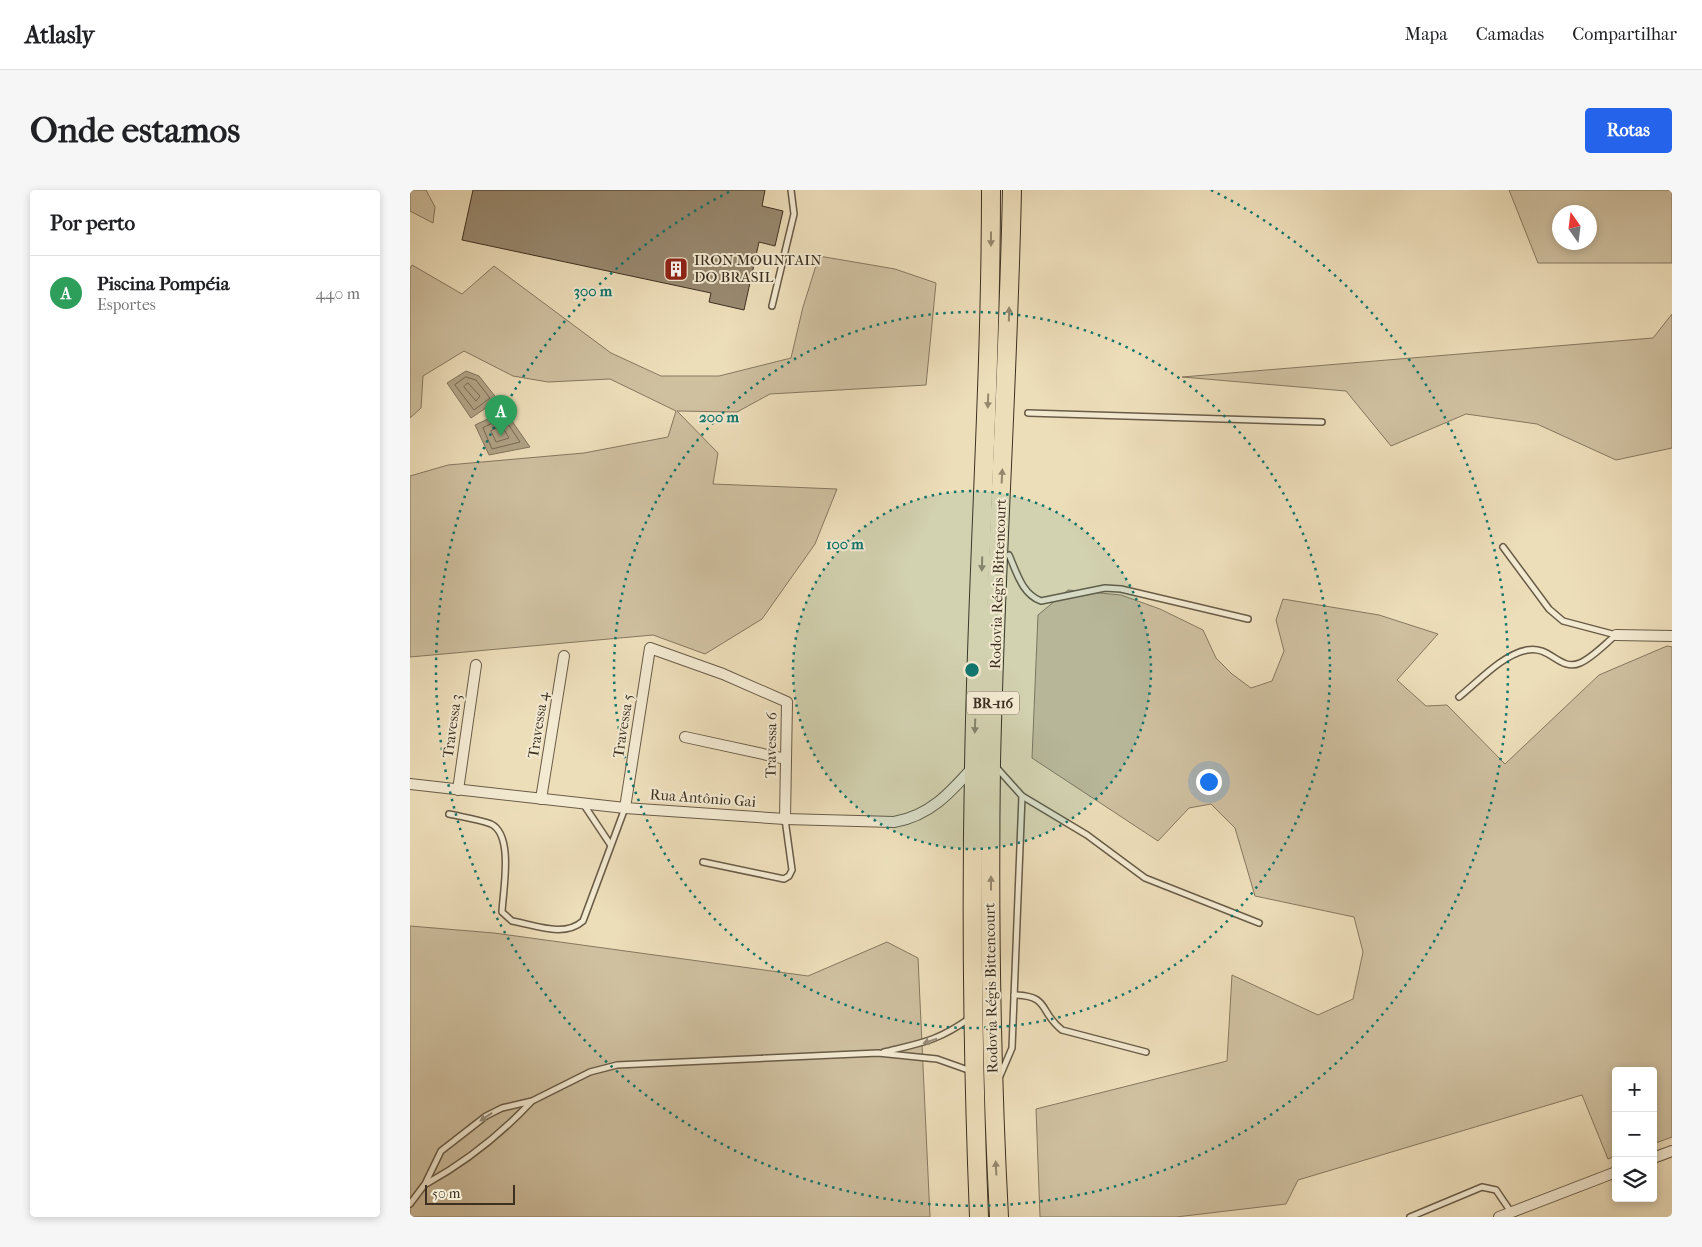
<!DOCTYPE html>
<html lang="pt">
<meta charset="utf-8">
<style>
body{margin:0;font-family:"IM FELL French Canon",serif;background:#f6f6f6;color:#202124}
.controls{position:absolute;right:15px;bottom:15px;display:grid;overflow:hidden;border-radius:5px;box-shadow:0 2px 8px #0003}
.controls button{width:45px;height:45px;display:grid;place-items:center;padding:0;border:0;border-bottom:1px solid #e0e0e0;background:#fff;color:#202124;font:25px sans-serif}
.compass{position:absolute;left:1142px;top:15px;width:45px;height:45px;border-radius:50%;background:#fff;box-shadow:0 2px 8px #0003;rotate:346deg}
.scale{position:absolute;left:15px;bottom:12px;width:90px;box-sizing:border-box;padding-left:5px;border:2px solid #3d3021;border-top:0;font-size:14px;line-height:18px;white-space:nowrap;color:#3d3021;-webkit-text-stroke:4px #f3ead2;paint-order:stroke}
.you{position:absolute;left:798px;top:591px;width:18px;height:18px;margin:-12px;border:4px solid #fff;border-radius:50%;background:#1a73e8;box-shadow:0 0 0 8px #1a73e833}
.badge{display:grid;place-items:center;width:32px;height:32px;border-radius:50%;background:#2563eb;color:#fff;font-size:16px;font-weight:700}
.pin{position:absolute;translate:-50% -41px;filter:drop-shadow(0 1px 2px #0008)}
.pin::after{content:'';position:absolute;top:26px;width:18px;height:15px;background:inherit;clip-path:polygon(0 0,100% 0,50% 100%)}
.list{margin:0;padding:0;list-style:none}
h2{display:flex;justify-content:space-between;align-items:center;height:65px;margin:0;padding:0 20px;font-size:21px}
h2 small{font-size:16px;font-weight:400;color:#757577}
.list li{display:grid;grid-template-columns:32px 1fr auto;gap:15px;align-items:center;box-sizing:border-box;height:75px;padding:0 20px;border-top:1px solid #e0e0e0}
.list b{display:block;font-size:19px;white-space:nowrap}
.list p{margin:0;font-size:16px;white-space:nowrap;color:#757577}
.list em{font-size:16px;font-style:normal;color:#757577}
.icon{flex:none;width:28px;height:28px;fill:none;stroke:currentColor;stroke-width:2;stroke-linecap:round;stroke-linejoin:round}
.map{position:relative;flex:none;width:1262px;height:1027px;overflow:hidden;border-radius:5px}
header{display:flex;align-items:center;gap:30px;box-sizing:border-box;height:70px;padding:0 25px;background:#fff;border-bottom:1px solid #e0e0e0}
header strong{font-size:24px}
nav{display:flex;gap:28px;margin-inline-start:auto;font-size:18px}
.intro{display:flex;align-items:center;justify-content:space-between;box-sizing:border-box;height:120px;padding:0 30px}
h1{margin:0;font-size:35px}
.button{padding:12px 22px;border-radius:5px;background:#2563eb;color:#fff;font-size:18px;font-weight:700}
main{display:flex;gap:30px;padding:0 30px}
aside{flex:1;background:#fff;border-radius:5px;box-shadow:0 2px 8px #0003}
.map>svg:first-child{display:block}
.green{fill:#cfc0a0;stroke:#867860;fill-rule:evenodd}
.water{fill:#b1a386;stroke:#83755e}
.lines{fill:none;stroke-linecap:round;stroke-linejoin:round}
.shore{stroke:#776a54;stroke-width:1}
.building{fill:#998a71;stroke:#3d3021}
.lane-casing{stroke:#695c47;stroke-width:8}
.street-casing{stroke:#695c47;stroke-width:12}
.highway-casing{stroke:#3d3021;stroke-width:20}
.lane{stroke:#f3ead2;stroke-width:5}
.street{stroke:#f3ead2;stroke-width:10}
.highway{stroke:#eddeba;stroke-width:18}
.oneway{fill:#95876e}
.oneway2{fill:#988d7a}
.ring{fill:none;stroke:#0f766e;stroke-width:2.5;stroke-dasharray:2.5 5}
.labels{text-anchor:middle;stroke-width:4;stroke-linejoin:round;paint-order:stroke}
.shield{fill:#f3ead2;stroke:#746856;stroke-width:1}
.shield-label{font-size:14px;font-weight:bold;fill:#3d3021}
.poi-label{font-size:15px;fill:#3d3021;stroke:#f3ead2;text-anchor:start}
.street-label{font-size:15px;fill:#3d3021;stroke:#f3ead2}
.centre{fill:#0f766e;stroke:#f3ead2;stroke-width:2.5}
.ring-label{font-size:15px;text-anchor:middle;font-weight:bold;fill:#0f766e;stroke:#f3ead2;stroke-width:4;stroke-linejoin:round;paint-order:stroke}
</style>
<header>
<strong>Atlasly</strong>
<nav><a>Mapa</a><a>Camadas</a><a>Compartilhar</a></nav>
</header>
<div class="intro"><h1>Onde estamos</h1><a class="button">Rotas</a></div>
<main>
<aside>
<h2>Por perto<small></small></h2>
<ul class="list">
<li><span class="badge" style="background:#2e9e5b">A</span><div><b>Piscina Pompéia</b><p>Esportes</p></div><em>440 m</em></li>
</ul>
</aside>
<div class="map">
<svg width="1262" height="1027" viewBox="0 0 1262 1027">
<rect width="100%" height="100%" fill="#eddeba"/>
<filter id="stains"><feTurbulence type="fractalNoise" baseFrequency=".004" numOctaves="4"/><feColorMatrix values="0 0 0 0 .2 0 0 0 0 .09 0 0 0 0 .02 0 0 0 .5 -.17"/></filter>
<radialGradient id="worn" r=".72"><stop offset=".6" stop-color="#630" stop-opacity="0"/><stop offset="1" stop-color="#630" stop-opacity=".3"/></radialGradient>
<g class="green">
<polygon points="0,0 16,0 25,17 23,33 0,21"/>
<path d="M1099 0H1262V73H1128ZM1150 22H1180V52H1150Z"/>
<polygon points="409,66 485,79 526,93 516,195 360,204 327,222 267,221 308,263 303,294 427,299 405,354 352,429 295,464 243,445 0,467 0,286 38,275 174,263 258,247 266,221 200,189 138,192 103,186 54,161 13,186 11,218 0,228 0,78 2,75 52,104 84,76 201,163 251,186 309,186 381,168 393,117"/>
<polygon points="1262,124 1262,258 1206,270 1127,234 1056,224 981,256 936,201 772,187 1243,148"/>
<polygon points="658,400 711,405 750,419 793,440 806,468 822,484 841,498 862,491 874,461 866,430 873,409 969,425 1028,444 987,490 1016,516 1037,515 1095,574 1189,485 1257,456 1262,457 1262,947 1243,954 1243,881 1206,881 1206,966 1198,969 1172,905 888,990 876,1014 766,1027 630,1027 626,919 817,871 822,785 908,825 943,809 953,762 944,727 845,706 825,638 801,614 779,618 748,651 622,568 628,425"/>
<polygon points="0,736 84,743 398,786 477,752 508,768 520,1027 0,1027"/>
</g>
<g class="water">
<polygon points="56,181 69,186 88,210 61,228 37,193"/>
<polygon points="95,221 120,257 79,265 65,235"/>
</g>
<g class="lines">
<g class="shore">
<polygon points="56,187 66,190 80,208 64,220 45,195"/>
<polygon points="58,193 70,206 66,211 54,197"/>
<polygon points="94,228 110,252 82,259 73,238"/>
<polygon points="92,236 99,248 86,252 81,241"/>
</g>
</g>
<polygon class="building" points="63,0 355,0 352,16 373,21 365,56 349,52 334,120 299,112 301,103 52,50"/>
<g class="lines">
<g class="lane-casing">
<g id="lane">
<polyline points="362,116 384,24 381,0"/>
<polyline points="618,223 912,232"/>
<polyline points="1093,357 1139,419 1153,431 1206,445"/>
<path d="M599 365C607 383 612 404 631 411L695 398 711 399 838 429"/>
<path d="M1049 507C1069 491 1092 465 1117 460 1140 455 1150 482 1170 473 1182 468 1195 454 1206 445"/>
<polyline points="586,577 612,606 602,858 590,886"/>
<polyline points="612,606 677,645 735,688 849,733"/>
<polyline points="174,615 200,654"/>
<path d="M39 624C52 627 68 629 81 634 104 645 93 700 92 722L102 731C125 735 154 748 173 731L215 618"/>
<polyline points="293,672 374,689 379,686 382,680 375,629"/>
<path d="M604 805C641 806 628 821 652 840L736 862"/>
<path d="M474 862C511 853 528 851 560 828"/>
<path d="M16 994C54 973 91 944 121 912"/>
<polyline points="0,1014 15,994 31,961 76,926 92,918 122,911 180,882 207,875 468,863 527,869 561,881"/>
<polyline points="1000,1027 1072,997 1086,1000 1101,1022"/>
</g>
</g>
<g class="street-casing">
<g id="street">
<polyline points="1206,445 1262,446"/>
<polyline points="275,547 376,569"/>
<path d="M0 594 215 618 375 629 484 632C520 626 541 602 564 576"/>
<polyline points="48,600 66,475"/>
<polyline points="131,609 154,466"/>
<polyline points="215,618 240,458 313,484 377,512 375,629"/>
<polyline points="1243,968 1262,961"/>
<polyline points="1089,1027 1206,982"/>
</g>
</g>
<g class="highway-casing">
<g id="highway">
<path d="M569 1027C563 877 561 728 564 578 567 385 581 193 581 0"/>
<path d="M589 1027C581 876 579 724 581 573 585 382 598 191 602 0"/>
</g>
</g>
<use href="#lane" class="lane"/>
<use href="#street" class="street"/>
<use href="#highway" class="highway"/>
</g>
<defs><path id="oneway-solid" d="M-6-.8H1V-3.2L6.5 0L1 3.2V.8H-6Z" transform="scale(1.25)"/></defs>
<g class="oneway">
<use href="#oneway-solid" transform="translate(581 49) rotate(90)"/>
<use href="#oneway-solid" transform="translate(599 124) rotate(-89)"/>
<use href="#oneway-solid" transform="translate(578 211) rotate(92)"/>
<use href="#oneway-solid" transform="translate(592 286) rotate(-87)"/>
<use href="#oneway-solid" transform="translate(572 374) rotate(92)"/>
<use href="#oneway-solid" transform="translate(565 536) rotate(92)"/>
<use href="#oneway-solid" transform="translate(581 693) rotate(-90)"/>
<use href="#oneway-solid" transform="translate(586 978) rotate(-93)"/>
</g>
<g class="oneway2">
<use href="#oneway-solid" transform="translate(520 851) rotate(162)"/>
<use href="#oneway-solid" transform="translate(76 927) rotate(147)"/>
</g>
<circle cx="562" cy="480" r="179" fill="#0f766e" fill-opacity=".12"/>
<g class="ring">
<circle cx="562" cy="480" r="179"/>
<circle cx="562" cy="480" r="358"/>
<path d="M801 0A536 536 0 1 1 323 0"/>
</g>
<defs>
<g id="building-square" transform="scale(1.25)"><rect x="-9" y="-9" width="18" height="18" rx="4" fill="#8f2418" stroke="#f3ead2"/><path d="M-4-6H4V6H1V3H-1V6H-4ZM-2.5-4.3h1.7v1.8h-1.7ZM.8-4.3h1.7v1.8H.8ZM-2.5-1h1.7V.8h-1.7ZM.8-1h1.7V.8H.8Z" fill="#fff"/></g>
</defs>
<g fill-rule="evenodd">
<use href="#building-square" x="266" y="79"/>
</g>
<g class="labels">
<rect class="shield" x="557" y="501.5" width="52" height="23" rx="4"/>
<g class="shield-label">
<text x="583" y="518">BR-116</text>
</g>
<g class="poi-label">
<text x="284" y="75">IRON MOUNTAIN<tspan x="284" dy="17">DO BRASIL</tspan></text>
</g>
<g class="street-label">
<text transform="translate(588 394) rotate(-88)" y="5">Rodovia Régis Bittencourt</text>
<text transform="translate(128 535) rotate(-81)" y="5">Travessa 4</text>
<text transform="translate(42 536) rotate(-82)" y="5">Travessa 3</text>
<text transform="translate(213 536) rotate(-81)" y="5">Travessa 5</text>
<text transform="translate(361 555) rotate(-89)" y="5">Travessa 6</text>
<text transform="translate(293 608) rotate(4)" y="5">Rua Antônio Gai</text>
<text transform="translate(581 798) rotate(-91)" y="5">Rodovia Régis Bittencourt</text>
</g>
</g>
<circle cx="562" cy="480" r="8" class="centre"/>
<g class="ring-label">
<text x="183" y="106">300 m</text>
<text x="309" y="232">200 m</text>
<text x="435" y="359">100 m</text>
</g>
<rect width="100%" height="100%" filter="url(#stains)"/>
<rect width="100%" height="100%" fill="url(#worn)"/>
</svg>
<div class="controls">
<button>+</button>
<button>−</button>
<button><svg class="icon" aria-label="layers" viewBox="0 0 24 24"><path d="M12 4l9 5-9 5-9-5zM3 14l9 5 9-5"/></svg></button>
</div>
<svg class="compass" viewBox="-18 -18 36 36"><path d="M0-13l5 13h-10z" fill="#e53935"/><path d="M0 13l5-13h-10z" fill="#757577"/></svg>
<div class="scale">50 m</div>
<div class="you"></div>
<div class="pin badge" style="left:91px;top:246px;background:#2e9e5b">A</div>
</div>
</main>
